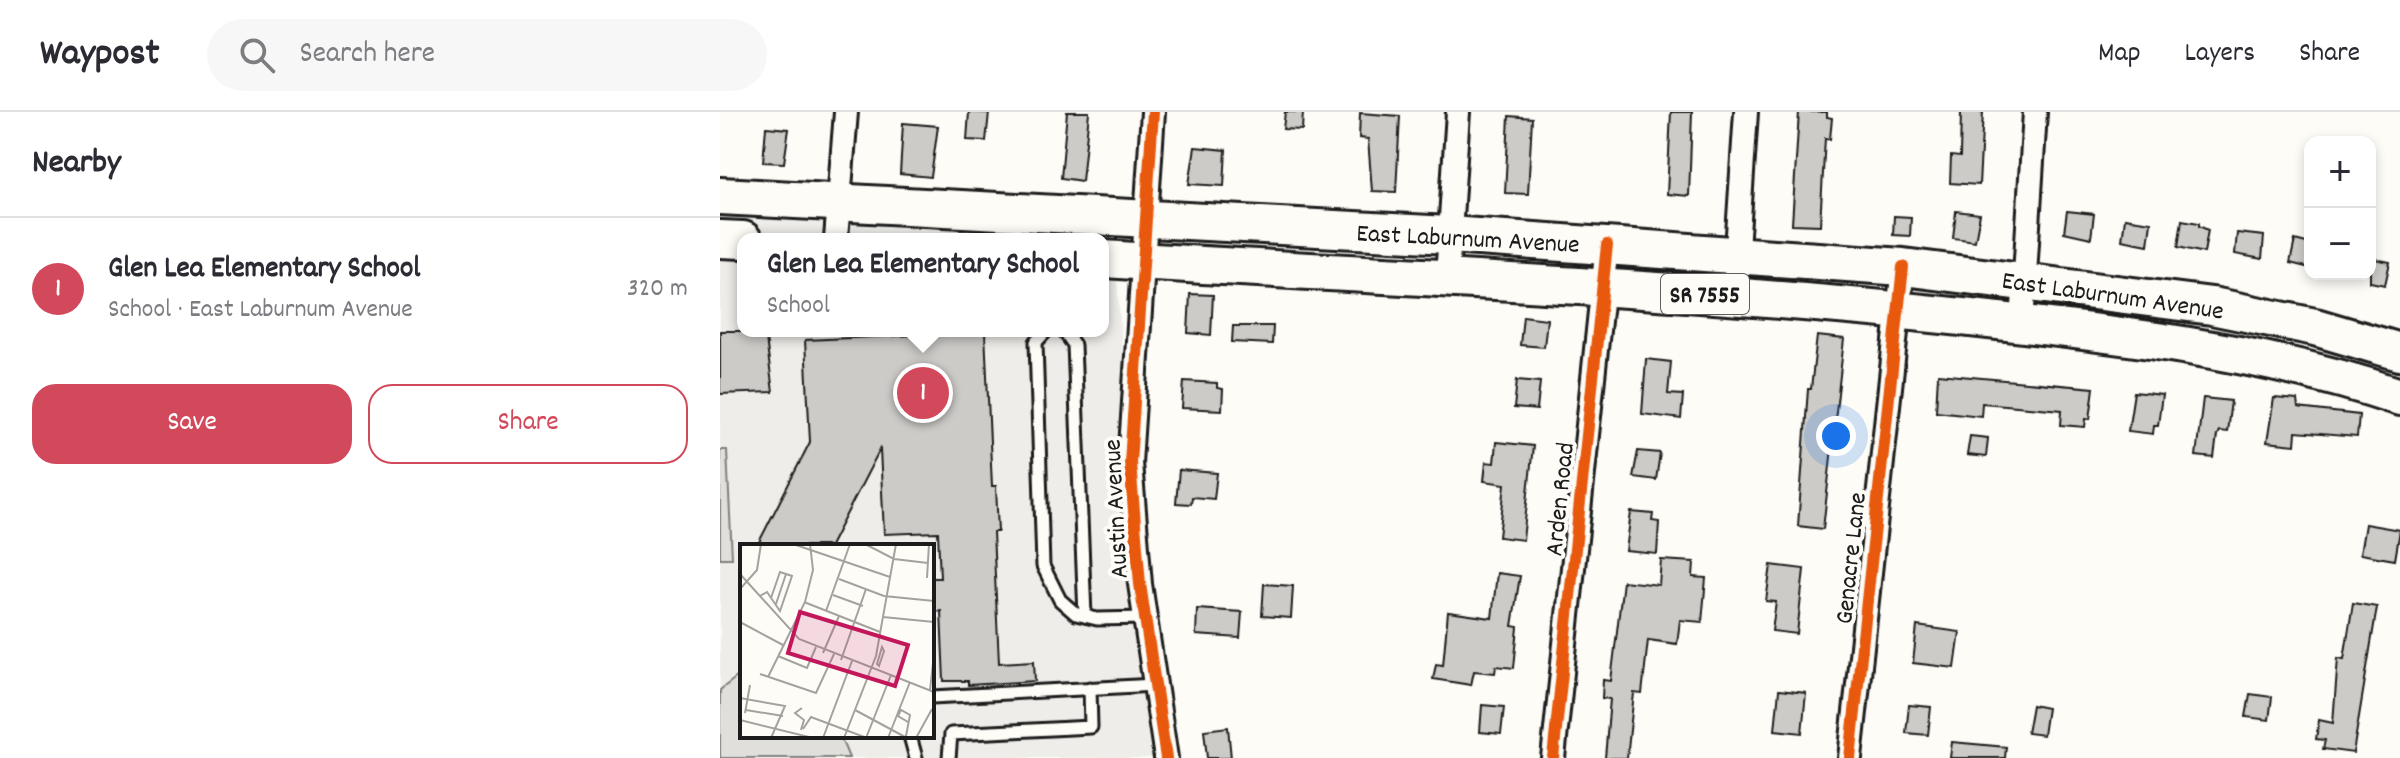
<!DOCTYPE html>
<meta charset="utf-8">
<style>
body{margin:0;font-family:Dekko,sans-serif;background:#f7f7f7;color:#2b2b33}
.controls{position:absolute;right:24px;top:24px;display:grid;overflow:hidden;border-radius:16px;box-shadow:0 4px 12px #0003}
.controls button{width:72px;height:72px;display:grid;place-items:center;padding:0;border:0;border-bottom:2px solid #e1e1e2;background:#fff;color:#2b2b33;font:40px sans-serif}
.you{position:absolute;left:1116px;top:324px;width:28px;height:28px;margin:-20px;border:6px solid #fff;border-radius:50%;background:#1a73e8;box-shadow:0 0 0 12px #1a73e833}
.badge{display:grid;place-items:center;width:52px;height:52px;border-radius:50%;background:#d1495b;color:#fff;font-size:26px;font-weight:700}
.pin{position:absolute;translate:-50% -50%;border:4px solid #fff;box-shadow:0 2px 8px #0006}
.popup{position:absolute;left:17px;top:121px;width:372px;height:104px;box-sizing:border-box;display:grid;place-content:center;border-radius:16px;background:#fff;filter:drop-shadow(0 2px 6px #0005);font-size:26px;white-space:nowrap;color:#7c7c81}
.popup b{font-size:30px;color:#2b2b33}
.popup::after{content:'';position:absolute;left:50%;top:100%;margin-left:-16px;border:16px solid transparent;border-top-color:#fff}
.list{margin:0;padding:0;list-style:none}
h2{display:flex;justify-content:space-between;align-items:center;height:104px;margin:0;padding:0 32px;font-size:34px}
h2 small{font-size:26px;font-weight:400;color:#7c7c81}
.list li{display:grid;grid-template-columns:52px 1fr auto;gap:24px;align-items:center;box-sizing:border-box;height:144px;padding:0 32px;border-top:2px solid #e1e1e2}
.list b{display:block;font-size:30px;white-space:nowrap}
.list p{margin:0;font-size:26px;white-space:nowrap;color:#7c7c81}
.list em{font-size:26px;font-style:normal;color:#7c7c81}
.actions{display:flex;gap:16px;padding:24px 32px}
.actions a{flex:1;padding:18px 0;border:2px solid #d1495b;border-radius:24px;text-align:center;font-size:28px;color:#d1495b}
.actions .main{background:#d1495b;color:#fff}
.icon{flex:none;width:44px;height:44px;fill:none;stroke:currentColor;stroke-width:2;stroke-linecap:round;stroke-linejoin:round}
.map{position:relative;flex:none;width:1680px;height:646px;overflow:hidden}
header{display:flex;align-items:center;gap:48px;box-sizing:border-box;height:112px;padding:0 40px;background:#fff;border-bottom:2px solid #e1e1e2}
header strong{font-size:38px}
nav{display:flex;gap:44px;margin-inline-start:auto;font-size:28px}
.search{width:560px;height:72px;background:#f7f7f7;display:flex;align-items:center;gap:20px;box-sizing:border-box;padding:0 28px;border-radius:44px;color:#7c7c81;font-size:30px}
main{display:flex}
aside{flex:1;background:#fff}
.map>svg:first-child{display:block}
.built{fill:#eeede9;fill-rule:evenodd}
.green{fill:#e0dfdb;stroke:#7e7e7c;stroke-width:2}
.building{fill:#cccbc8;stroke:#1c1c1c;stroke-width:2}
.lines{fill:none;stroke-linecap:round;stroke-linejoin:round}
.lane-casing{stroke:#1c1c1c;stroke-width:17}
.street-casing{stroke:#1c1c1c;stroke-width:28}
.primary-casing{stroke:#1c1c1c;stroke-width:42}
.lane{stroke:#fdfcf7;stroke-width:11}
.street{stroke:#fdfcf7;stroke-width:22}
.primary{stroke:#fdfcf7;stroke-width:36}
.cycleway-casing{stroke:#fdfcf7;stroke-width:17}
.cycleway{stroke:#e8590c;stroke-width:12}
.labels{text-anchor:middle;stroke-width:8;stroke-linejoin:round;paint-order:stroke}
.shield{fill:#fdfcf7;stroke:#605f5e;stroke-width:2}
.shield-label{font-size:24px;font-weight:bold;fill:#1c1c1c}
.street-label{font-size:26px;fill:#1c1c1c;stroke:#fdfcf7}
.inset-road{fill:none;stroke:#a3a29f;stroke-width:2}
.view{fill:#c2185b;fill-opacity:0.15;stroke:#c2185b;stroke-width:4}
.inset-edge{fill:none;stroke:#1c1c1c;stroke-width:4}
</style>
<header>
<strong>Waypost</strong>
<div class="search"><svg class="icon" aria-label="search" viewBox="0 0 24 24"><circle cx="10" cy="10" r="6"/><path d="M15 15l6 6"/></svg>Search here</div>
<nav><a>Map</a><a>Layers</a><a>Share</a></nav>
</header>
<main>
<aside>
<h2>Nearby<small></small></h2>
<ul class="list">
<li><span class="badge">1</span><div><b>Glen Lea Elementary School</b><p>School · East Laburnum Avenue</p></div><em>320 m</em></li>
</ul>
<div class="actions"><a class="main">Save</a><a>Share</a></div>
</aside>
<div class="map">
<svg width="1680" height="646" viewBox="0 0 1680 646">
<rect width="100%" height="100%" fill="#fdfcf7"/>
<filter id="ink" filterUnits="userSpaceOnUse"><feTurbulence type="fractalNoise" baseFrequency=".0125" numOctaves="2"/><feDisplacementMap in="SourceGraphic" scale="16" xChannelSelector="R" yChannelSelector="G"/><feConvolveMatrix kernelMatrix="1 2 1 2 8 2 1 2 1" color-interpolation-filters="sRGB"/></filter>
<g filter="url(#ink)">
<path class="built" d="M0 102 368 127H23V219H383V128L394 129 433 646H0ZM22 434H212V624H22Z"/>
<g class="green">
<polygon points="0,338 7,338 12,446 0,446"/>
<polygon points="22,561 22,624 120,624 129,646 0,646 0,578"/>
</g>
<g class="building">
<polygon points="249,0 269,1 266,29 247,28"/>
<polygon points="347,0 369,0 362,69 341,66"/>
<polygon points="565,0 583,0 582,18 563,17"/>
<polygon points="951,0 972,0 969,84 947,82"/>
<polygon points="1079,0 1107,0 1107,5 1112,6 1110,27 1105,26 1100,113 1072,112"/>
<polygon points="1241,0 1263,0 1259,73 1230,71 1231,44 1240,45"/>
<polygon points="640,1 680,4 676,80 652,79 648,27 639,26"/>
<polygon points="789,4 812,6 808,82 785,81"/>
<polygon points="183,11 218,14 211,65 180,62"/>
<polygon points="46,15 69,17 64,51 43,50"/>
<polygon points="475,35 506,38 504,74 469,72"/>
<polygon points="1236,99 1260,102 1255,129 1233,126"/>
<polygon points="1347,99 1374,102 1371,126 1344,120"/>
<polygon points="1174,104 1191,105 1190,124 1173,123"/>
<polygon points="1405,106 1431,110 1428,133 1402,128"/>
<polygon points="1462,108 1479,111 1479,114 1488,118 1484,141 1458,135"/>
<polygon points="1517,121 1544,124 1542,147 1515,142"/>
<polygon points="1575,128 1590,132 1590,156 1570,151"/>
<polygon points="1650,146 1670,150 1665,173 1650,170"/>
<polygon points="470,182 493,183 491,223 468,221"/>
<polygon points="803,204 827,207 824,235 800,233"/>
<polygon points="513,214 553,214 552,232 512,230"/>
<polygon points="0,219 45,219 53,280 0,282"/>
<polygon points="265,220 272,374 276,374 278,420 273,420 279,551 314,549 315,569 248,573 248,569 224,569 221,499 212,500 212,466 220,466 218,420 164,422 160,337 110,434 37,434 90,330 85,228"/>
<polygon points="1097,224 1124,227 1103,417 1078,414 1088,277 1091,277"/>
<polygon points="926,247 951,250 948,282 963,283 961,307 922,302"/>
<polygon points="1218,262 1374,276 1370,307 1366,307 1365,315 1341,313 1342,298 1262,291 1261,304 1216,299"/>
<polygon points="797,268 820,270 817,298 794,296"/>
<polygon points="464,269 497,271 497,276 503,277 502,298 462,296"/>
<polygon points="1414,280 1442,283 1438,313 1434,313 1433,322 1408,319"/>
<polygon points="1483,286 1511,289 1507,320 1499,319 1497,323 1494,346 1476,344"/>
<polygon points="1554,286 1577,288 1578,296 1639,303 1637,325 1576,320 1575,333 1547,330"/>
<polygon points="1250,324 1268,326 1266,345 1247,343"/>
<polygon points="776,330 813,334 803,428 779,425 785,372 764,369 766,350 774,351"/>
<polygon points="918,339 940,341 936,368 913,365"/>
<polygon points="459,358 497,361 494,387 472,385 471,392 456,391"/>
<polygon points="911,400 933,402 932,409 939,410 937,442 906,439"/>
<polygon points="1645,412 1680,418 1675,448 1640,442"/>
<polygon points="941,448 974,450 973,465 986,466 982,510 960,508 957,532 928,528 922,582 914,581 907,646 885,646 890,587 882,586 883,568 891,569 903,469 939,473"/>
<polygon points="1051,453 1084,457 1077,522 1052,519 1056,490 1046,489"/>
<polygon points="777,461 800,464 792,514 798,515 794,556 776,554 775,561 754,559 751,573 713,567 716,552 723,553 728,500 772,506"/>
<polygon points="544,472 573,474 571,506 542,504"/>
<polygon points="1633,491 1657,495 1633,641 1603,637 1605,628 1596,627 1599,608 1613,611 1618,546 1624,547"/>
<polygon points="477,497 522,500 520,526 476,523"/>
<polygon points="1197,514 1240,520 1235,556 1193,551"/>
<polygon points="1059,578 1086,581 1082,621 1055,618"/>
<polygon points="1530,582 1552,585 1549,608 1526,605"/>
<polygon points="762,593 784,595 781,622 760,620"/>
<polygon points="1189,593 1211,595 1208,623 1186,621"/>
<polygon points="1312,593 1327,596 1323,623 1307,621"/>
<polygon points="508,615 511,646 487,646 484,618"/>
<polygon points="1232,630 1286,635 1285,646 1230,646"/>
</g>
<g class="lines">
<g class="lane-casing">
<g id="lane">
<polyline points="326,219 316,230 323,454 340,488 356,502 377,507 425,506"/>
<polyline points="344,219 354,233 365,504"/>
<polyline points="212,585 435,573"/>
<polyline points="190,624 196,646"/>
<polyline points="229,646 231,622 371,615 370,576"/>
</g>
</g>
<g class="street-casing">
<g id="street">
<polyline points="433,0 410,351 420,472 446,646"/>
<polyline points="116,127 126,0"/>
<polyline points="727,166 738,0"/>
<polyline points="1014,183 1026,0"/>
<polyline points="1302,212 1315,0"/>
<polyline points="833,646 887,133"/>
<polyline points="1130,646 1183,155"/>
</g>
</g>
<g class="primary-casing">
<g id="primary">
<polyline points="0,84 729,123 1183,155 1492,194 1595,215 1680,240"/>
<polyline points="0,127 23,128"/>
<path d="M383 147C669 165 956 174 1242 205 1390 221 1538 237 1680 285"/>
</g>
</g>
<use href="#lane" class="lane"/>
<use href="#street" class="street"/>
<use href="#primary" class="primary"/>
<g class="cycleway-casing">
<g id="cycleway">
<polyline points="433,0 410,351 420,472 446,646"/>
<polyline points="833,646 887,133"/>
<polyline points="1130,646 1183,155"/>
</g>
</g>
<use href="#cycleway" class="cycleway"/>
</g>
</g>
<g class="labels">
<rect class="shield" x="941" y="162" width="88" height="40" rx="6"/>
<g class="shield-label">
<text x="985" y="190">SR 7555</text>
</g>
<g class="street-label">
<text transform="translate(748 125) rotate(3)" y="9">East Laburnum Avenue</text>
<text transform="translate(1393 182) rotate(8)" y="9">East Laburnum Avenue</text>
<text transform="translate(838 387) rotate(-84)" y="9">Arden Road</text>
<text transform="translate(394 397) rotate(-93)" y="9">Austin Avenue</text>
<text transform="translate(1129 446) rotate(-84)" y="9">Genacre Lane</text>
</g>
</g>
<g transform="translate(20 432)">
<rect width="194" height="194" fill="#fdfcf7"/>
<path class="inset-road" d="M53 0 150 33M125 0 154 15 188 19M0 30 59 95 194 148M187 34 189 0M99 35 144 52 194 57M0 45 17 26 21 0M93 51 123 62M20 52 27 48 40 67 52 32 40 28 31 54M64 58 140 88M36 60 46 30M86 67 110 0M143 73 194 78M0 78 43 101M142 103 144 107 139 122 137 120ZM83 109 99 72M38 112 67 124 76 103M101 116 126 45M20 130 76 149 94 110M28 133 65 58 73 26 70 0M190 146 194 110M0 154 45 162 31 194M6 166 43 172M115 166 167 194M5 169 10 141M0 176 73 194M63 185 71 173 127 194M61 186 64 176 55 169 62 164M166 192 170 171 161 166 158 172 168 178M83 194 112 117M104 194 136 112 156 0M126 194 151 131M148 194 170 138M176 194 192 165"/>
<path class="view" d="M60 68 168 101 155 142 48 109Z"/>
<rect width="194" height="194" class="inset-edge"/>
</g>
</svg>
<div class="controls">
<button>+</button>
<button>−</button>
</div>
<div class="you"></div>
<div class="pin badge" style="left:203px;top:281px">1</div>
<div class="popup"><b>Glen Lea Elementary School</b>School</div>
</div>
</main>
